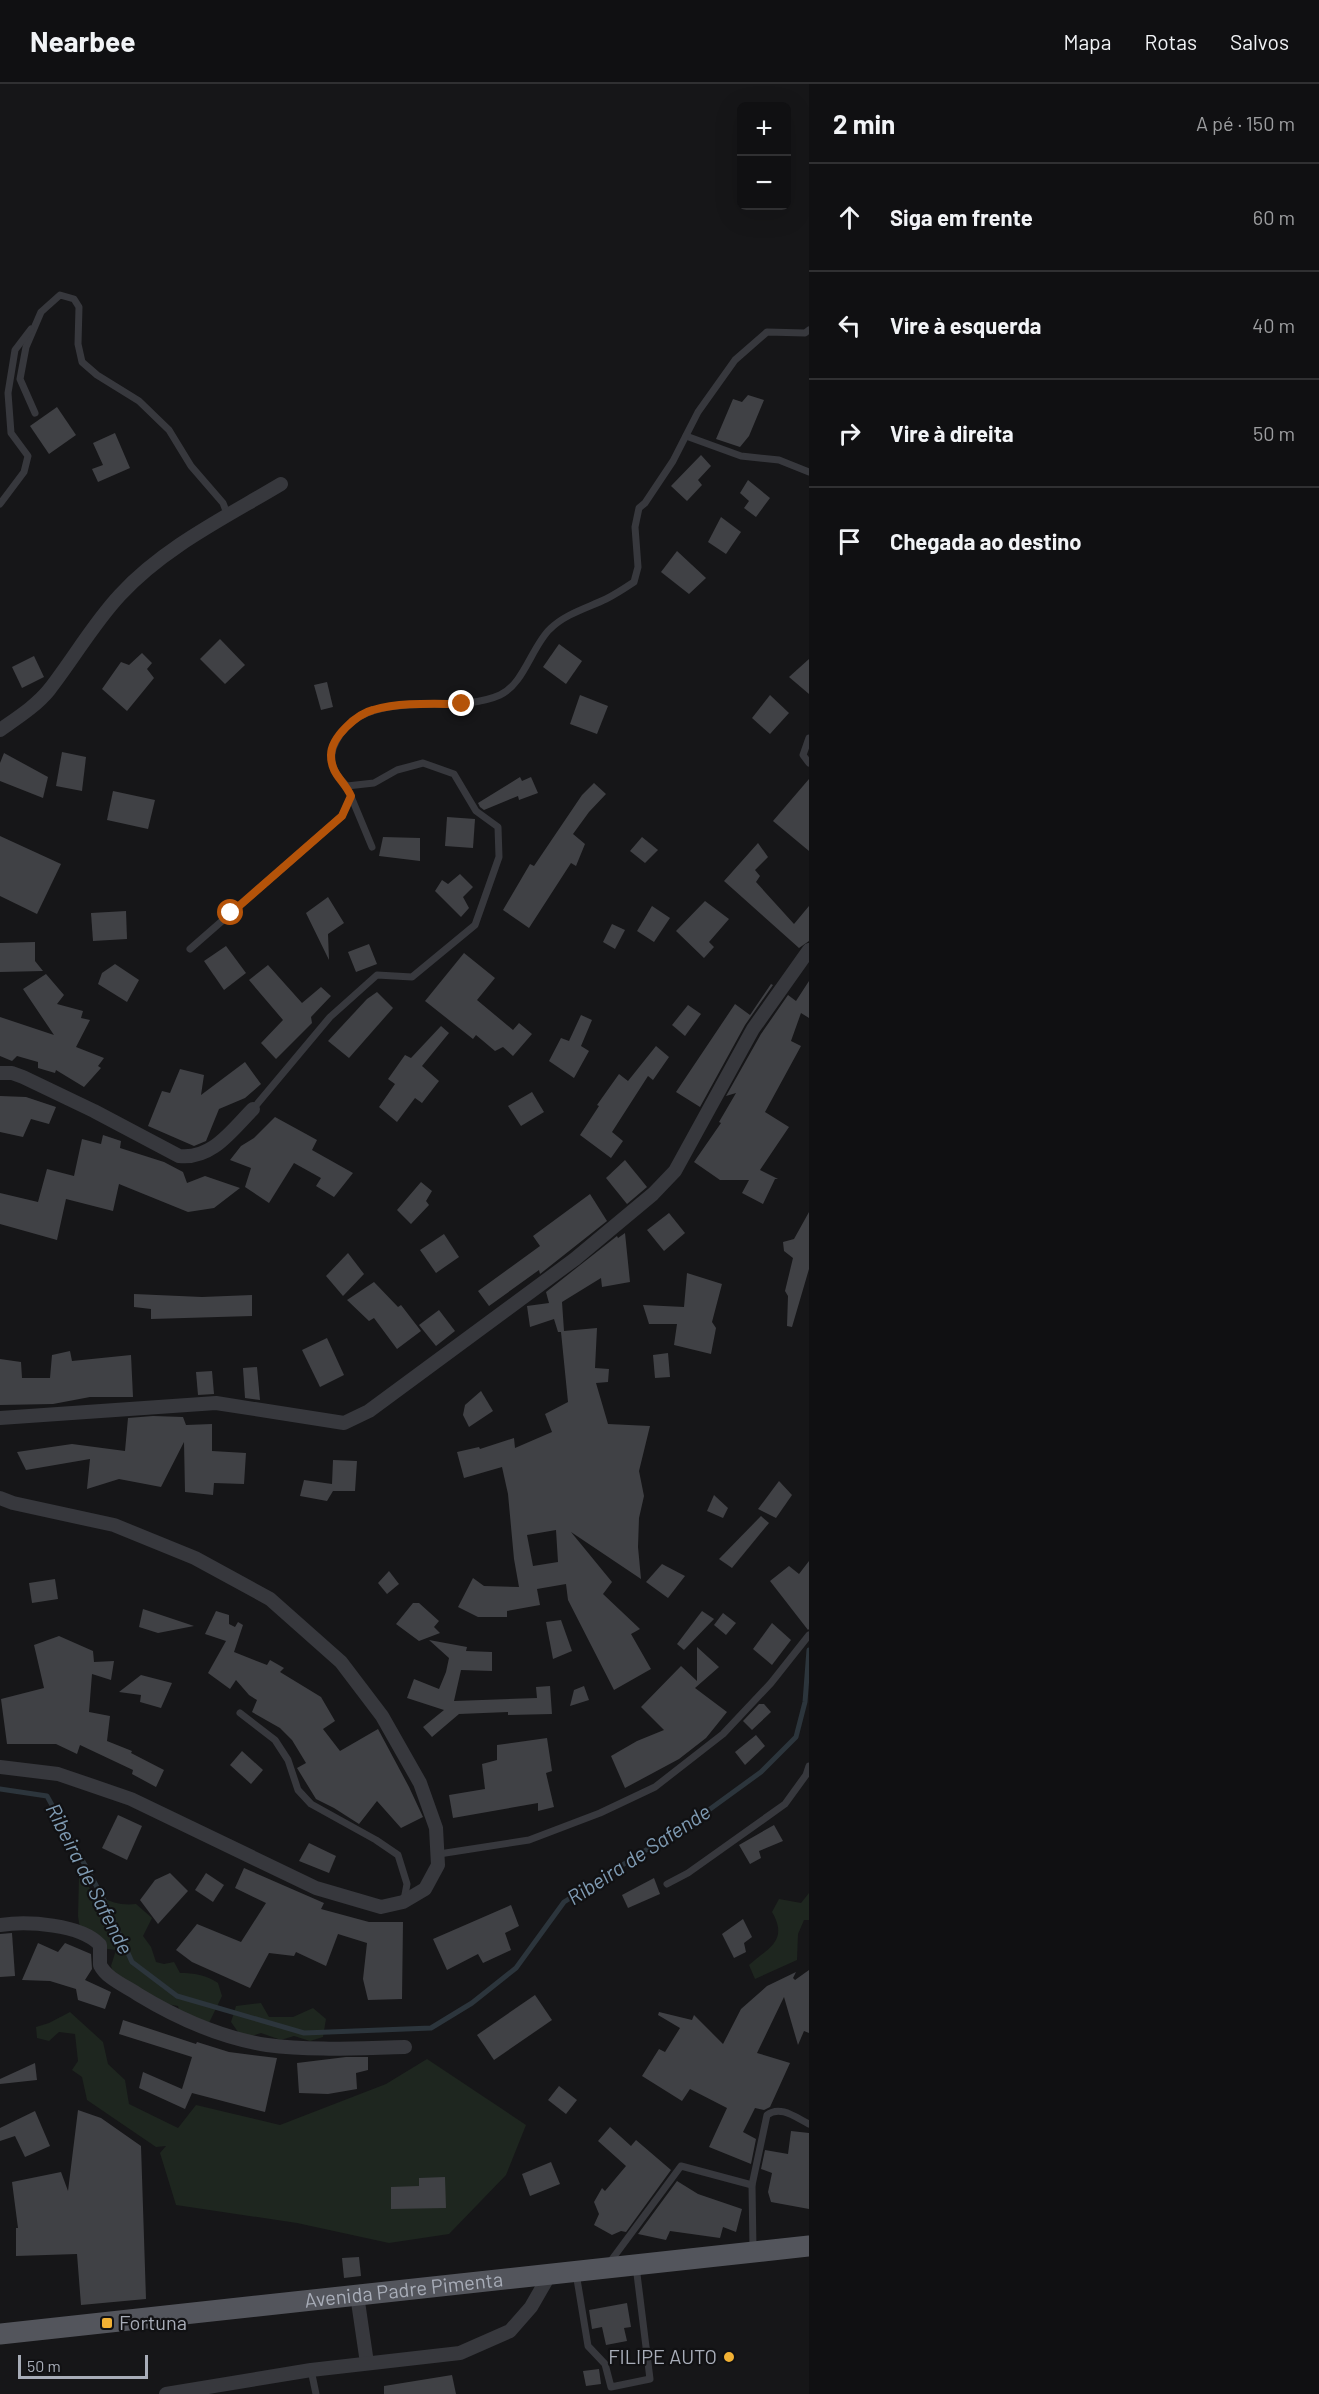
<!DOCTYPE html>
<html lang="pt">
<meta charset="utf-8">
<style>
body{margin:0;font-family:Barlow,sans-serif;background:#19191b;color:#f1f3f6}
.controls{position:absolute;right:18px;top:18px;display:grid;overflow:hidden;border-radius:9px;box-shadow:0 6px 24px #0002}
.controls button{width:54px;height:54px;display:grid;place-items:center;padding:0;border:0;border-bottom:2px solid #303032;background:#101012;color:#f1f3f6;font:30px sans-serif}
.scale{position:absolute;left:18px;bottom:15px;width:130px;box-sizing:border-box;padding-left:6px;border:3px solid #a8adb8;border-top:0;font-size:16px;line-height:21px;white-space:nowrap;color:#a8adb8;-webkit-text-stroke:4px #111113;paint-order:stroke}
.stop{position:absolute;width:18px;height:18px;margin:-14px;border:4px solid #b45309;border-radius:50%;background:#fff}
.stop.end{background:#b45309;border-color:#fff;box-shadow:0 2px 6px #0008}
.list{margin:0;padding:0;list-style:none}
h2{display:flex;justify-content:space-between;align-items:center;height:78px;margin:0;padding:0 24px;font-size:26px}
h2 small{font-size:20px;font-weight:400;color:#9c9d9f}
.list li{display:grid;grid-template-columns:39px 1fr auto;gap:18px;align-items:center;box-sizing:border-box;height:108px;padding:0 24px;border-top:2px solid #303032}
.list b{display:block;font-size:22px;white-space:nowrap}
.list em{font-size:20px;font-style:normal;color:#9c9d9f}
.icon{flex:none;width:33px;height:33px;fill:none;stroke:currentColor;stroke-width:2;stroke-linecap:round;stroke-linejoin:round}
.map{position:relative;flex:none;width:809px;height:2310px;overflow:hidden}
header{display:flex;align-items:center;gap:36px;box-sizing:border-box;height:84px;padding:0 30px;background:#101012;border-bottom:2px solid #303032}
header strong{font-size:28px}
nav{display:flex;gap:33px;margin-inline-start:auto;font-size:21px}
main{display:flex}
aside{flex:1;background:#101012}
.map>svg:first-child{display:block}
.green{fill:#1e261f}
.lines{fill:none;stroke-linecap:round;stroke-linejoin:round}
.stream{stroke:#2c353c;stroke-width:5}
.building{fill:#404145;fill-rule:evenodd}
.service{stroke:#37383d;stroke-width:7}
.minor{stroke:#37383d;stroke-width:14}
.primary{stroke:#53555c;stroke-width:21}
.route{stroke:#b45309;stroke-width:8}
.poi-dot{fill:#f2b134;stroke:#111113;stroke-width:2}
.labels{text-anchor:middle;stroke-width:4.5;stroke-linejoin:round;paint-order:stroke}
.street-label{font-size:20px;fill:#a8adb8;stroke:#111113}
.poi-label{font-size:20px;fill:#a8adb8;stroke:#111113;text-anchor:start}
.water-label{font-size:21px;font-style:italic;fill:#7f9bb3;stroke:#111113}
</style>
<header>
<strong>Nearbee</strong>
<nav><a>Mapa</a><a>Rotas</a><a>Salvos</a></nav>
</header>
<main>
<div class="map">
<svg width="809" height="2310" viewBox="0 0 809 2310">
<rect width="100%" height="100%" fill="#161618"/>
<g class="green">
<path d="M79 1793C94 1811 112 1823 136 1820L152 1834 143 1852 151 1863 156 1878 164 1880 174 1878 180 1889C194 1889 206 1891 218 1899L222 1912 208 1941 184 1943 178 1922 167 1920 117 1898 111 1882 116 1866 100 1864 81 1851 78 1832Z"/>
<path d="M809 1809V1836H804L798 1850 797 1876 755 1895 749 1881C768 1864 789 1857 772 1828L779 1815 801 1819Z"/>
<polygon points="261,1919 269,1933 293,1933 313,1924 326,1935 323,1953 310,1957 294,1952 281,1956 261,1949 243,1955 231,1938 236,1922"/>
<polygon points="70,1928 103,1958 108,1980 125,1996 129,2020 178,2044 196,2021 280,2041 386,2000 427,1975 526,2041 506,2091 449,2150 389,2159 297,2139 176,2121 160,2069 166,2062 156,2063 87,2016 82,1993 72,1986 78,1977 75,1950 59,1948 49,1957 37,1954 36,1943 49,1939"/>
</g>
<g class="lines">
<polyline class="stream" points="0,1705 47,1712 103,1814 132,1878 177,1912 304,1949 431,1944 472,1919 516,1884 564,1818 706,1728 761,1688 796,1653 805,1618 809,1566"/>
</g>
<g class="building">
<polygon points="748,311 764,316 749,352 740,363 716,355 733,315 742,318"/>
<polygon points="57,323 76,351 49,370 30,342"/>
<polygon points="115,349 130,384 98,398 92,385 103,381 93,359"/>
<polygon points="701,371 711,382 698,396 702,401 687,417 671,402"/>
<polygon points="748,396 770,414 756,433 744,424 749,417 740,409"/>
<polygon points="721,433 741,448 726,470 708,458"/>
<polygon points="677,467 706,494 689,510 661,488"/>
<polygon points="220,555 245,581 225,600 200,575"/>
<polygon points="559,560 582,577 566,600 543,583"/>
<polygon points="142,569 152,579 147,585 154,594 127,627 102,605 121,578 129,581"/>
<polygon points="34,572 44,593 22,604 12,583"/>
<polygon points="809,575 809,610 789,593"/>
<polygon points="327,598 333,623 321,626 314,601"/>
<polygon points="580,611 608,622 597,650 570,640"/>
<polygon points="770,611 789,629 770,650 752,634"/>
<polygon points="62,668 86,673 82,707 56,702"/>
<polygon points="4,669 48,693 43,714 0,697 0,679"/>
<polygon points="520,693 522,697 531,693 538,709 519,716 518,712 484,726 480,723 478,719"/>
<polygon points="809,695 809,767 773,737"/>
<polygon points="594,699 606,710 589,728 573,750 585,760 576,782 571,779 529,844 503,826 530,780 534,782 582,711"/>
<polygon points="113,707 155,716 148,745 107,736"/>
<polygon points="447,733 475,735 473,764 445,762"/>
<polygon points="0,752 61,780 37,830 0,812"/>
<polygon points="383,753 420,754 420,777 379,772"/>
<polygon points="642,753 658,766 645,779 630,767"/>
<polygon points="758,759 768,773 755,786 760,792 756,798 794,840 809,822 809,857 799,864 724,797"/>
<polygon points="460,790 473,803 463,813 469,824 461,833 435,807 442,796 448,800"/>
<polygon points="328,813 344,839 328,850 329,876 306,829"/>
<polygon points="705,817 729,835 709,858 714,863 704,874 676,847"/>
<polygon points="652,822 670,834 654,858 637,847"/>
<polygon points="126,827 127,855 93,857 91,829"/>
<polygon points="612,840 625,846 615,865 603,858"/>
<polygon points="35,858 35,877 43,887 0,888 0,859"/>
<polygon points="369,860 377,880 356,888 348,868"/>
<polygon points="226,862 246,889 224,906 204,877"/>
<polygon points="464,869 495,894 477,916 513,946 519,939 532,950 513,972 503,963 495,967 476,951 473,955 425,917"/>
<polygon points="115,880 139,896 127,918 98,900 102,889"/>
<polygon points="268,881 302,919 321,903 331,912 311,933 312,939 276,975 261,959 283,936 249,896"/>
<polygon points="46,890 64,911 57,920 83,927 81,934 90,936 76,963 104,974 98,982 101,984 84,1003 56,986 55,989 38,984 38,978 17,972 12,977 0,972 0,933 54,951 23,905"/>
<polygon points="809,897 809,934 801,929 791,957 801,962 765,1028 789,1043 760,1086 778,1095 775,1095 763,1120 742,1109 749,1096 720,1096 694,1078 721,1039 719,1038 736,1009 726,1012 761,950 788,911 796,917"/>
<polygon points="771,900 773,901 745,941 700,1023 676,1008 735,920 750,931"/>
<polygon points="377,908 393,924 349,974 328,957 367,915"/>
<polygon points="688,921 701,930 685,952 672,941"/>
<polygon points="581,931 592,936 581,962 589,967 574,994 549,977 561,954 569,957"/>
<polygon points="441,942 449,949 422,982 439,997 422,1019 415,1014 397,1038 379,1023 395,1000 388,995 405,971 411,974"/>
<polygon points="656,962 669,973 653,996 648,992 612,1048 623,1057 611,1074 580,1051 599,1022 597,1021 619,990 628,997"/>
<polygon points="245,978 261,1000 245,1014 219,1025 206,1057 194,1062 148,1042 162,1007 170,1009 180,985 204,991 201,1011"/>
<polygon points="532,1008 544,1028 521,1042 508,1022"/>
<polygon points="0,1012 26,1013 56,1023 49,1040 31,1035 23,1053 0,1048"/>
<polygon points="275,1033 317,1056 312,1066 353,1089 334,1113 316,1102 321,1094 294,1079 269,1119 245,1103 251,1084 230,1076 241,1062 254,1054"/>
<polygon points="103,1051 121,1057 120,1064 164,1078 183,1088 187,1099 205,1092 240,1104 214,1124 188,1128 119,1100 113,1127 66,1115 57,1156 0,1140 0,1109 38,1118 47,1085 74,1092 82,1055 101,1060"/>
<polygon points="625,1076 647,1103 627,1120 606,1094"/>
<polygon points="421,1098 432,1107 426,1117 429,1121 411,1140 397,1126"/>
<polygon points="590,1110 607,1137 540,1190 539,1186 489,1222 478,1207 540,1162 533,1152"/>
<polygon points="809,1128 809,1185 792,1243 787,1242 788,1212 785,1207 793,1174 784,1167 783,1158 794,1155"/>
<polygon points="669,1129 685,1149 664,1167 647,1146"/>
<path d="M625 1149 630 1198 602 1203 601 1194 562 1218 564 1247 597 1244 595 1284 609 1285 608 1298 596 1299 608 1340 650 1342 639 1387 644 1412 639 1434 638 1463 641 1495 571 1448 612 1498 603 1510 640 1545 631 1550 651 1585 614 1606 568 1516 566 1500 537 1505 540 1521 507 1527V1533H478L458 1523 473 1494 484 1502 519 1503 514 1475 508 1410 502 1383 464 1394 457 1368 479 1363 480 1365 514 1354 515 1364 552 1348 545 1330 568 1318 561 1248H558L554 1235 530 1243 527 1222 549 1219 546 1208 617 1152 618 1154ZM556 1446 558 1478 533 1482 527 1451Z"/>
<polygon points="444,1150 459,1173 436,1189 420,1166"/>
<polygon points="348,1169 364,1190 343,1212 326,1192"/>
<polygon points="687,1189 722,1200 712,1238 716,1244 711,1270 674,1261 677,1240 649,1240 643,1221 684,1223"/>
<polygon points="374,1198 398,1223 401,1221 421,1247 397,1265 374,1234 369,1237 347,1216"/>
<polygon points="134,1210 202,1213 252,1211 252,1232 151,1235 151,1225 134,1223"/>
<polygon points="439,1226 455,1247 436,1262 419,1241"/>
<polygon points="327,1254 344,1291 320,1303 302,1266"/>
<polygon points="70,1267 72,1277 131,1271 133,1313 90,1313 53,1320 0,1321 0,1275 21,1278 22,1294 50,1294 52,1271"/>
<polygon points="668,1269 670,1293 655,1294 653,1271"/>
<polygon points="257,1283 260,1316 245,1314 243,1284"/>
<polygon points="212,1287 214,1310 198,1311 196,1288"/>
<polygon points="481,1307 493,1327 469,1343 463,1331 465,1321"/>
<polygon points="153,1332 183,1333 186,1341 212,1340 212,1367 246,1369 244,1400 214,1399 213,1411 185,1408 184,1358 161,1403 119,1395 87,1405 90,1375 26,1386 17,1368 72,1360 125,1367 128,1334"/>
<polygon points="333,1376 357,1377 355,1407 333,1407 327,1417 300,1412 304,1396 332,1400"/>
<polygon points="779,1397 792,1411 776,1434 758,1425"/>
<polygon points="714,1411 728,1424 723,1434 707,1427"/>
<polygon points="761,1432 769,1439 732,1484 719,1475"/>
<polygon points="809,1477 809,1545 808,1546 770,1497 789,1482 799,1490"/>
<polygon points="662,1480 685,1492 668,1514 646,1498"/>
<polygon points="389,1487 399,1500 387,1510 378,1499"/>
<polygon points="55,1495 58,1515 32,1519 29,1499"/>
<polygon points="413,1519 419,1519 439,1537 434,1543 440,1549 419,1557 396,1540"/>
<polygon points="143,1525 194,1542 158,1549 139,1543"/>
<polygon points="216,1527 229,1531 229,1540 235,1543 238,1538 243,1541 234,1568 267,1581 270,1576 284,1584 280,1588 321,1613 335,1637 323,1645 340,1667 378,1645 409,1703 423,1733 401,1744 377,1717 359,1740 334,1724 316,1715 297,1684 306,1679 292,1656 280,1644 252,1628 257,1616 249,1611 236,1596 230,1605 208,1589 226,1557 205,1550"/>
<polygon points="702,1527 714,1535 684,1566 677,1560"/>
<polygon points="723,1529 736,1539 726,1551 714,1541"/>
<polygon points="561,1536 572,1567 553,1575 546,1538"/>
<polygon points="772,1539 791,1556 772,1581 753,1565"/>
<polygon points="59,1552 93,1567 94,1578 114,1577 111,1596 92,1590 89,1628 110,1632 107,1657 132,1667 131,1669 164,1686 156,1703 132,1690 133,1686 80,1661 77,1670 56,1660 7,1660 1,1615 44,1604 34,1561"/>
<polygon points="429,1556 467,1563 466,1567 492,1568 492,1587 461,1586 454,1617 537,1614 536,1603 550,1602 552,1630 508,1631 508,1628 459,1630 432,1653 423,1643 444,1626 407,1614 414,1595 439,1605 446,1588 449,1574"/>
<polygon points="697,1563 719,1583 695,1604 727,1628 706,1654 679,1675 625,1704 611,1672 637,1657 664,1646 641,1623 681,1582 697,1597"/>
<polygon points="141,1591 172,1599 161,1624 140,1618 141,1611 119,1608"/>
<polygon points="584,1602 589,1616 570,1622 574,1606"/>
<polygon points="759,1620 764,1620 771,1628 752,1646 743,1637"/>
<polygon points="756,1651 765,1662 745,1681 735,1668"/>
<polygon points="547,1654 552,1687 546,1689 554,1723 538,1727 538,1719 453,1734 449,1711 485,1705 482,1680 497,1676 497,1661"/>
<polygon points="242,1667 263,1686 251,1700 230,1681"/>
<polygon points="118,1731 142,1742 127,1776 102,1764"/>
<polygon points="774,1741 783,1757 759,1767 761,1774 750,1780 739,1761"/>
<polygon points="309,1759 336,1772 329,1789 299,1777"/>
<polygon points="244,1784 324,1819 321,1825 369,1838 403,1838 402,1915 368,1916 363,1895 367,1859 338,1850 326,1882 296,1868 294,1872 269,1869 250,1904 192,1878 176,1866 197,1840 241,1858 266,1819 235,1804"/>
<polygon points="170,1789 188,1807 158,1840 140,1816 155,1796"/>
<polygon points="206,1789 224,1801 213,1818 195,1806"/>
<polygon points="654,1794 660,1810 628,1824 622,1811"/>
<polygon points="511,1821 519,1842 505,1849 511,1866 483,1879 478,1870 447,1886 433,1855"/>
<polygon points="743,1835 752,1853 744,1859 746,1868 734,1874 722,1850"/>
<polygon points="12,1849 15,1892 0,1893 0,1850"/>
<polygon points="38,1859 58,1868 65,1859 91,1870 92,1885 85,1896 111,1908 105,1925 78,1916 76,1905 50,1897 22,1896"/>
<polygon points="809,1886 809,1949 804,1947 798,1961 784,1913 757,1969 790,1979 770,2023 764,2026 755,2024 743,2048 756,2055 751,2080 709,2063 727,2024 690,2005 682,2017 642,1992 659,1965 665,1968 680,1944 658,1931 659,1928 692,1936 694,1931 723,1960 741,1925 767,1902 796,1888 793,1894 795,1896"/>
<polygon points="535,1911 552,1936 494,1976 477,1951"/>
<polygon points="123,1936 196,1960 197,1958 229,1968 277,1974 265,2028 192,2009 185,2025 139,2004 143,1988 182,2005 192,1973 119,1950"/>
<polygon points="346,1973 368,1973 368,1986 356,1989 357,2005 328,2010 299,2009 297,1979"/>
<polygon points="35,1979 37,1996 0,2000 0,1995"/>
<polygon points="559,2002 577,2016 566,2030 548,2016"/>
<polygon points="78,2026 101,2034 141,2062 146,2215 81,2221 77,2170 16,2172 16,2144 18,2144 12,2098 61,2088 68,2107"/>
<polygon points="35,2027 50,2062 25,2073 15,2052 0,2057 0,2044"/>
<polygon points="610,2043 631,2062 636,2056 671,2086 626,2148 621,2147 612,2151 594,2141 599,2130 594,2118 602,2104 605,2107 626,2082 598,2057"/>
<polygon points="791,2047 809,2049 809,2125 771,2118 768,2108 772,2089 761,2085 765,2066 788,2070"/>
<polygon points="551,2078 560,2100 530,2112 522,2090"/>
<polygon points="445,2093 446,2124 391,2125 391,2103 419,2102 419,2094"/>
<polygon points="677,2097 698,2110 742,2125 736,2148 723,2143 720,2154 670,2147 666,2156 638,2150"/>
<polygon points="359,2173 361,2192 344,2194 342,2174"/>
<polygon points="627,2219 631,2243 624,2244 627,2257 606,2261 602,2243 592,2245 589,2226"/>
<polygon points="599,2285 601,2300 586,2302 583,2287"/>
<polygon points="452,2291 456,2310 384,2310 384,2302"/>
</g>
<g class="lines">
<g class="service">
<polyline points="35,329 20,295 26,263 41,228 60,211 74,215 79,223 78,260 82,278 97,291 139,317 169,346 191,382 223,419 228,432"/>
<polyline points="686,352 741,372 779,376 809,388"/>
<polyline points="0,420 24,388 28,372 11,349 8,309 15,266 31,245"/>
<polyline points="809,654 803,671 809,679"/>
<polyline points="350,710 372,763"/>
<polyline points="190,865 342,732 351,712"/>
<path d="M253 1025 330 933 377 891 412 893 475 841 499 773 498 743 476 727 454 690 423 679 397 686 374 699 347 702C335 691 327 678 334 662 361 598 449 634 500 611 524 600 532 562 550 545 565 530 587 524 606 515 616 510 625 504 634 498L638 483 635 443 639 424 645 419 673 377 698 328 735 276 767 248 805 249 809 246"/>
<polyline points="240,1629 275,1656 288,1676 298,1706 311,1720 376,1756 398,1771 407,1800 404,1816"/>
<polyline points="439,1770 529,1756 600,1729 655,1703 723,1650 771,1599 809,1551"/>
<polyline points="667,1800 688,1789 785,1720 806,1691 809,1682"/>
<path d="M753 2165 752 2101 767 2031C780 2021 795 2033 809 2040"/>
<polyline points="610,2178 681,2082 752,2101"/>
<polyline points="576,2189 588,2262 605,2280 611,2303 650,2295 636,2182"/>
<polyline points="311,2286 316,2310"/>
</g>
<g class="minor">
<path d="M0 646C17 634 36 622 49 606 74 574 93 540 120 511 164 463 226 433 281 400"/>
<path d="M0 989H12L23 993 94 1027 179 1072C212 1076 232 1046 253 1025"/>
<polyline points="0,1334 216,1319 344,1339 369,1327 575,1175 653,1110 675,1087 753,945 809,866"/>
<polyline points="0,1414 13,1419 114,1441 195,1474 270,1515 341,1578 382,1632 420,1699 436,1744 438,1781 425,1805 403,1818 381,1823 316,1804 131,1715 58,1690 0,1683"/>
<path d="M0 1841C27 1837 81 1840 100 1861V1881C107 1895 126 1902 139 1911 177 1934 222 1954 267 1961 312 1967 359 1964 405 1963"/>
<polyline points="357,2211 367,2279"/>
<polyline points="166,2310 311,2286 460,2269 510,2247 531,2223 550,2190"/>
</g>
<path class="primary" id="s1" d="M0 2250 809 2162"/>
</g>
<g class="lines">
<path class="route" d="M231 829 342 732 351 712C344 696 331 691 331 671 331 653 357 630 373 626 401 618 433 620 462 620"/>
</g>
<g class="poi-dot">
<rect x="101" y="2233" width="12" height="12" rx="3"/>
<circle cx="729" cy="2273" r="6"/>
</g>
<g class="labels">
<g class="street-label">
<text dy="7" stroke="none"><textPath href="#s1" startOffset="406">Avenida Padre Pimenta</textPath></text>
</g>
<g class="poi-label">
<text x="119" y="2246">Fortuna</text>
<text x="717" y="2280" text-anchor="end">FILIPE AUTO</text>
</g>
<g class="water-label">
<text transform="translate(639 1771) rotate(-33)" y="7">Ribeira de Safende</text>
<text transform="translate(89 1795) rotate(63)" y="7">Ribeira de Safende</text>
</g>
</g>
</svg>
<div class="controls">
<button>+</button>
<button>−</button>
</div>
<div class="scale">50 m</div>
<div class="stop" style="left:231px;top:829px"></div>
<div class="stop end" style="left:462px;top:620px"></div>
</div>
<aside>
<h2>2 min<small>A pé · 150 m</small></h2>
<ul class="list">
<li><svg class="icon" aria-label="ahead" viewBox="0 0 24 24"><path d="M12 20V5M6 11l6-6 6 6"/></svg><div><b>Siga em frente</b></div><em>60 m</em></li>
<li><svg class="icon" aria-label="left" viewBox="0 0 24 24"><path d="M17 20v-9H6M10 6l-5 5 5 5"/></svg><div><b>Vire à esquerda</b></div><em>40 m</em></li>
<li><svg class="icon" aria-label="right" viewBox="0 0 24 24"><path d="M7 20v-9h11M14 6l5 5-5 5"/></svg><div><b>Vire à direita</b></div><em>50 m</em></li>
<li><svg class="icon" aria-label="arrive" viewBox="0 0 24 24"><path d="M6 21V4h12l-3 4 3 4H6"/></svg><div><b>Chegada ao destino</b></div></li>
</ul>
</aside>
</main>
